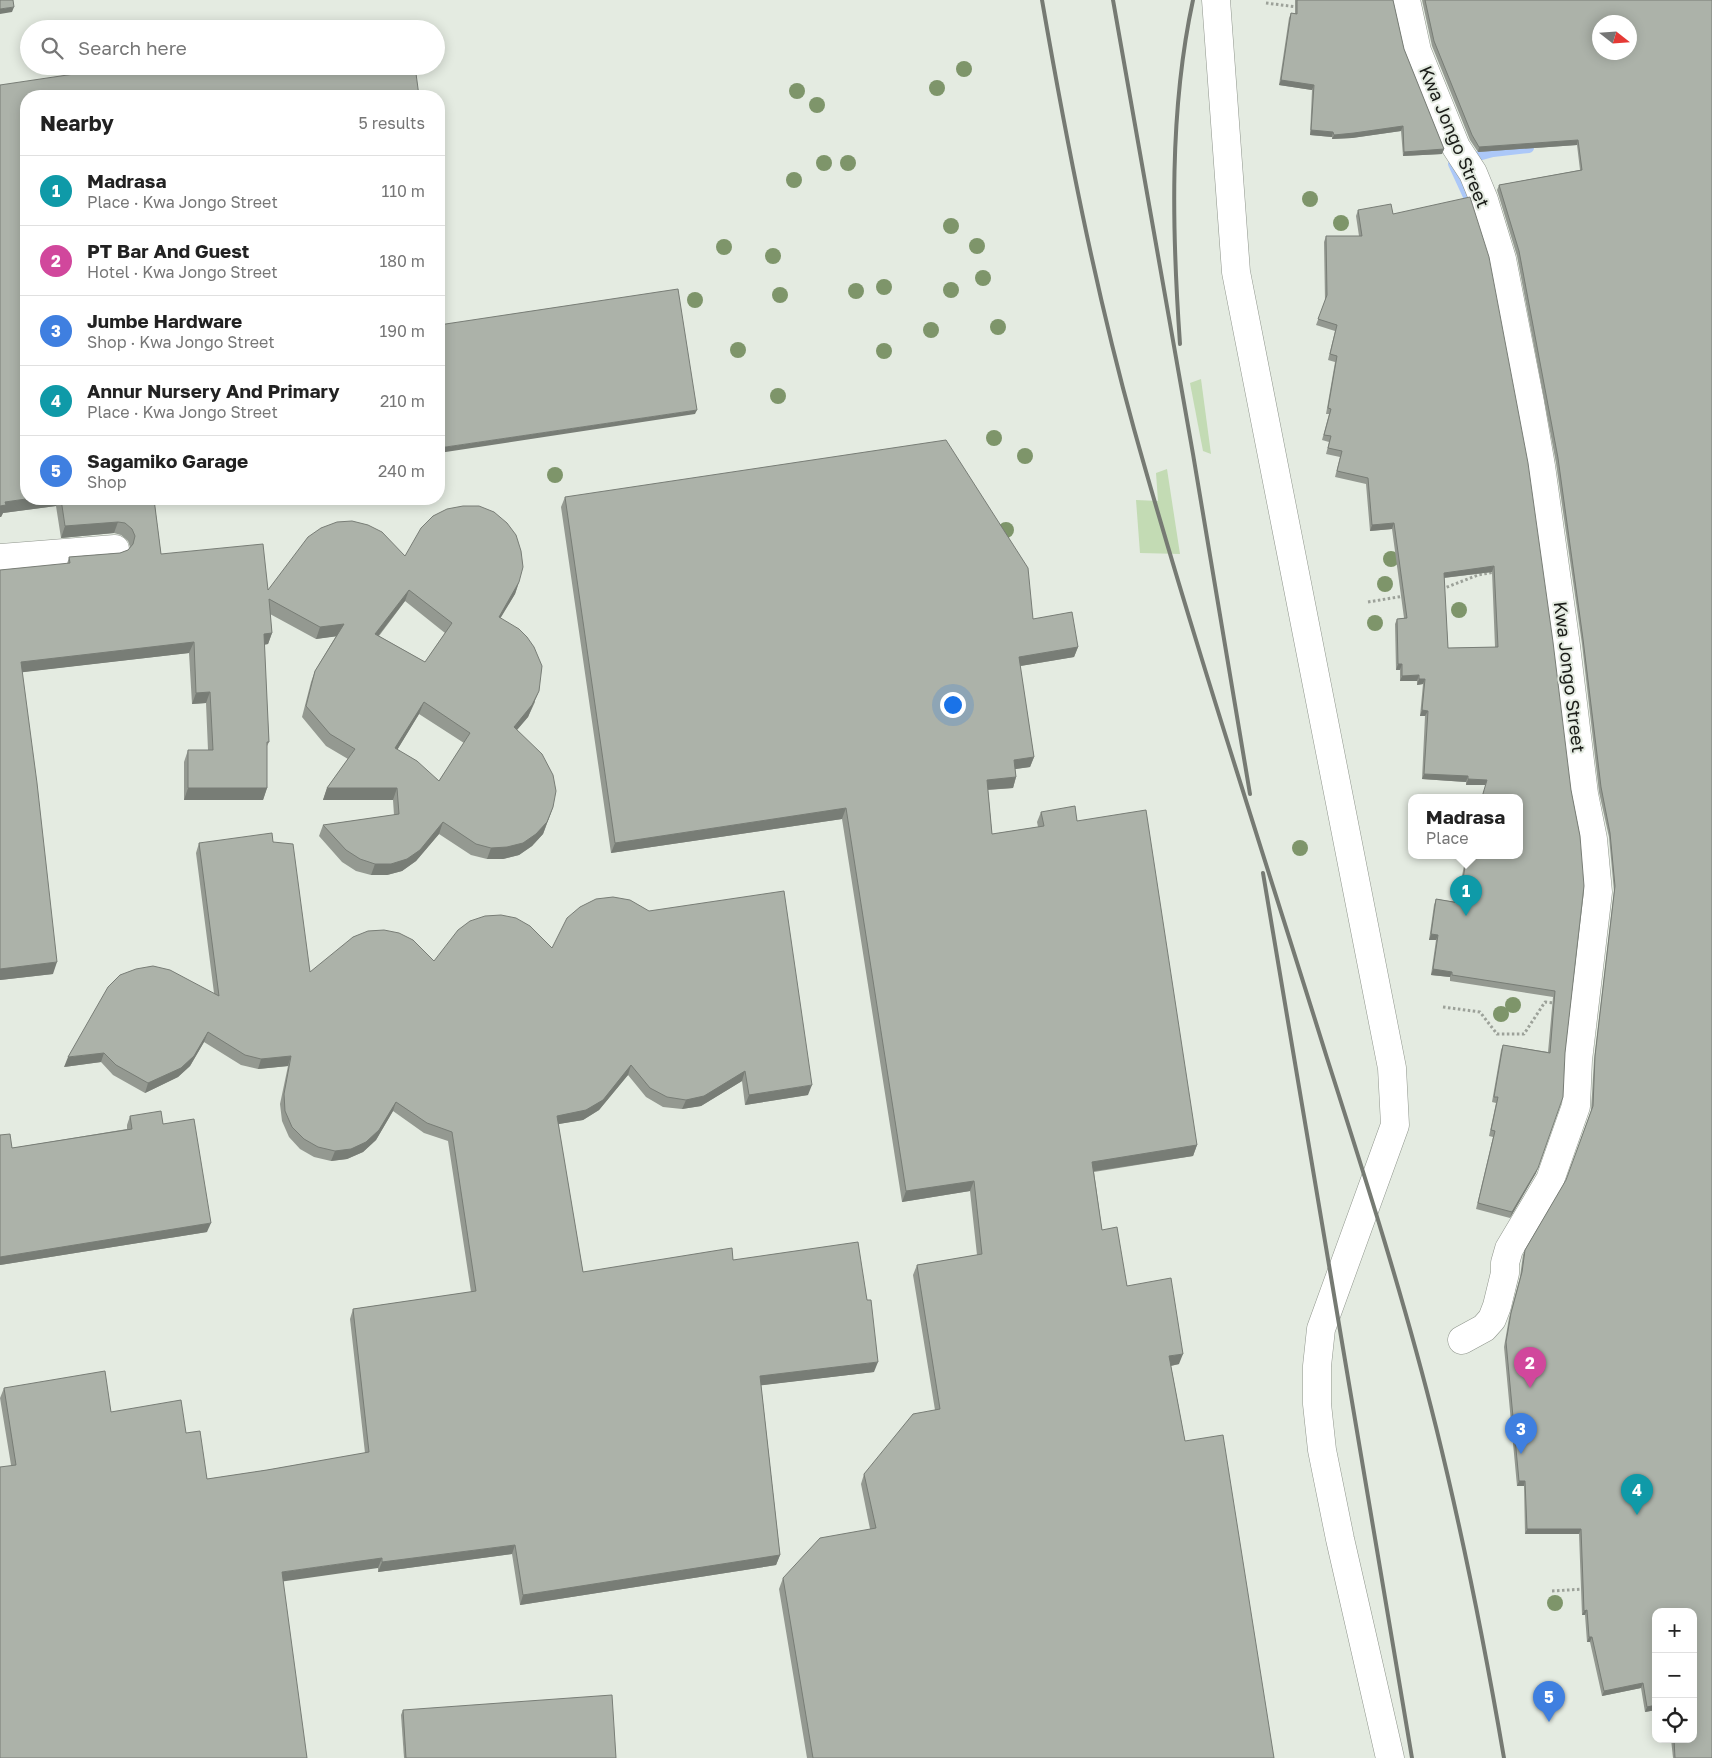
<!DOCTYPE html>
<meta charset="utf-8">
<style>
body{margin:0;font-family:"Golos Text",sans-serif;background:#f6f6f6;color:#222}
.controls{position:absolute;right:15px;bottom:15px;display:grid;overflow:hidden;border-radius:10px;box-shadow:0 2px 12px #0003}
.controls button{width:45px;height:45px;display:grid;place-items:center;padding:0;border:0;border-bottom:1px solid #e0e0e0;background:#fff;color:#222;font:25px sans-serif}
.compass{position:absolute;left:1592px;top:15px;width:45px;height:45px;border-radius:50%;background:#fff;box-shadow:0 2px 12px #0003;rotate:107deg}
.you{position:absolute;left:952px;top:704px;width:18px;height:18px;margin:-12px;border:4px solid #fff;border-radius:50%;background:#1a73e8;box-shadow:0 0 0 8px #1a73e833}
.badge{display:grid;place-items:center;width:32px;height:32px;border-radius:50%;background:#2a66d3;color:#fff;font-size:16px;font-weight:700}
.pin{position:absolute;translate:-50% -41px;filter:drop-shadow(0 1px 2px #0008)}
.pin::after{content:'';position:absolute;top:26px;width:18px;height:15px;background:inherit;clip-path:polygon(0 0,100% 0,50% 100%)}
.popup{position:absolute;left:1408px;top:794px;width:115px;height:65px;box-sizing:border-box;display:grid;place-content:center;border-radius:10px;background:#fff;filter:drop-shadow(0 1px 4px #0005);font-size:16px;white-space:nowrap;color:#767676}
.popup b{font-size:19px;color:#222}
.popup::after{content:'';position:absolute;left:50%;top:100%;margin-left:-10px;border:10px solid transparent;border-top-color:#fff}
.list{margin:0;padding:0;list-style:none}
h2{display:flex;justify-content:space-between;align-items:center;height:65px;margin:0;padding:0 20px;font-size:21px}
h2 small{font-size:16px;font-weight:400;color:#767676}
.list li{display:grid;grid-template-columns:32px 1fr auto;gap:15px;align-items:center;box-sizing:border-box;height:70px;padding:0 20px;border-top:1px solid #e0e0e0}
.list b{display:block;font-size:19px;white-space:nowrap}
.list p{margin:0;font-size:16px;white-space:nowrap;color:#767676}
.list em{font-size:16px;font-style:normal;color:#767676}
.icon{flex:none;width:28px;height:28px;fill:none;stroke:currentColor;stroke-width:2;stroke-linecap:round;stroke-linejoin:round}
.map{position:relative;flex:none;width:1712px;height:1758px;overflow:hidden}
.search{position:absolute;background:#fff;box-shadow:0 2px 12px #0003;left:20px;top:20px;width:425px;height:55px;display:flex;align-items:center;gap:12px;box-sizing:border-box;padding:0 18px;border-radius:28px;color:#767676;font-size:19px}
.panel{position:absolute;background:#fff;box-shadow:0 2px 12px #0003;left:20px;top:90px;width:425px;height:415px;border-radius:20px}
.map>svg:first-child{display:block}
.green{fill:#c3dbb4}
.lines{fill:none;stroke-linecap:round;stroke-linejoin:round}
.stream{stroke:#acc8f8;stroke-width:10}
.minor-casing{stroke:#8f958c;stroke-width:29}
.path{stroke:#9ca199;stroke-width:3;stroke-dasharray:2.5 2.5;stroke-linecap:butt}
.minor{stroke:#fff;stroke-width:28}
.rail{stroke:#767a73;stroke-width:4}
.tree{fill:#7e956a}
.wall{fill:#949991;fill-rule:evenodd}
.shaded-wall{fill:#787d76}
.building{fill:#acb2a9;stroke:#787d76;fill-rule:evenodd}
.labels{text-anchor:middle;stroke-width:4;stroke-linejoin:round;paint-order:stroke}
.street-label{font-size:18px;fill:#1a1c18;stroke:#e4ebe1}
</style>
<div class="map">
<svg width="1712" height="1758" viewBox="0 0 1712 1758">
<rect width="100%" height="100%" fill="#e4ebe1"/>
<g class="green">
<polygon points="1201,379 1211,454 1203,451 1190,383"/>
<polygon points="1167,469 1180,554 1140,553 1136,500 1158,501 1156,473"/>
</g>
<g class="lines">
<g class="stream">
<polyline points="1467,159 1493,152 1529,148"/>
<polyline points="1453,164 1471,203"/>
</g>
<g class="minor-casing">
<g id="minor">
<polyline points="1216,0 1236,272 1392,1068 1395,1125 1321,1329 1317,1366 1317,1404 1322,1450 1340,1539 1390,1758"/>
<polyline points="1406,0 1417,51 1456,147 1473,173 1484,200 1502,259 1530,402 1541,466 1566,646 1584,794 1593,839 1598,892 1578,1060 1576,1106 1550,1180 1509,1249 1505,1263 1505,1273 1497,1306 1492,1319 1484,1328 1462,1340"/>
<polyline points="0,558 115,549"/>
</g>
</g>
<g class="path">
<polyline points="1266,3 1297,7"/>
<polyline points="1442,589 1478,575 1495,572"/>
<polyline points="1368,602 1404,596"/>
<polyline points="1443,1007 1480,1012 1497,1034 1524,1034 1545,1002 1555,1003"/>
<polyline points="1552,1591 1584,1589"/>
</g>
<use href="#minor" class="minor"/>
<g class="rail">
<path d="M1042 0C1067 144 1095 288 1134 429 1193 640 1262 849 1327 1058 1366 1180 1405 1302 1436 1427 1463 1536 1485 1647 1504 1758"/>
<polyline points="1113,0 1193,454 1250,794"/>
<path d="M1180 344C1172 231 1169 111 1193 0"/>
<polyline points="1263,873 1412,1758"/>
</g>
</g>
<g class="tree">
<circle cx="964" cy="69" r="8"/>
<circle cx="937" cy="88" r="8"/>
<circle cx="797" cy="91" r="8"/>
<circle cx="817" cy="105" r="8"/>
<circle cx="824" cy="163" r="8"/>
<circle cx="848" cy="163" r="8"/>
<circle cx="794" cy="180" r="8"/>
<circle cx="1310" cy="199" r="8"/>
<circle cx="1341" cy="223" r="8"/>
<circle cx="951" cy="226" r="8"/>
<circle cx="977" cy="246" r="8"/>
<circle cx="724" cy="247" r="8"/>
<circle cx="773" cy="256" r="8"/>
<circle cx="983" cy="278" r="8"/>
<circle cx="884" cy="287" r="8"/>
<circle cx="951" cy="290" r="8"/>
<circle cx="856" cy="291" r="8"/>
<circle cx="780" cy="295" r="8"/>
<circle cx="695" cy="300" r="8"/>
<circle cx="998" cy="327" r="8"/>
<circle cx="931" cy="330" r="8"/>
<circle cx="738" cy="350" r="8"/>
<circle cx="884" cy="351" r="8"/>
<circle cx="778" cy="396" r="8"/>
<circle cx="994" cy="438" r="8"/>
<circle cx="1025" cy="456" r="8"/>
<circle cx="555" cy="475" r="8"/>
<circle cx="1006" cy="530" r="8"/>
<circle cx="1391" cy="559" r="8"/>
<circle cx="1385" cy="584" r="8"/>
<circle cx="1459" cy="610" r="8"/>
<circle cx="1375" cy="623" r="8"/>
<circle cx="1300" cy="848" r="8"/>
<circle cx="1513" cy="1005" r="8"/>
<circle cx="1501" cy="1014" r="8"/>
<circle cx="1555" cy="1603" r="8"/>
</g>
<g class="wall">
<polygon points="1295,0 1393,0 1404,49 1444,149 1442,154 1403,156 1401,131 1352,138 1332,139 1332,137 1310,135 1312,90 1279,85 1289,18 1291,13 1295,14"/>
<polygon points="1422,0 1712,0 1712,1758 1673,1758 1671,1739 1693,1739 1656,1612 1656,1710 1645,1712 1641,1688 1602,1696 1590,1642 1587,1642 1585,1615 1582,1615 1579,1534 1525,1534 1524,1486 1517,1486 1504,1347 1509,1318 1520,1277 1523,1255 1525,1250 1566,1181 1591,1111 1594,1061 1614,891 1609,837 1599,792 1582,644 1556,463 1517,256 1497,190 1499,185 1580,170 1577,145 1478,152 1470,140 1432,46"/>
<path d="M0 85 26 96V499H154L161 554 268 590 405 556 519 582 515 594 500 618 535 702 528 717 517 730 553 807 543 834 532 846 519 855 503 859H487L471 855 439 834 416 861 402 871 387 875H371L356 871 342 862 319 836 323 825 394 815 393 800H323L327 788 348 759 326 746 302 717 311 682 315 671 336 636 316 639 270 614 272 633 268 644 264 645 269 742 267 746V788L263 800H184V762L188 750H208L206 703 192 704 189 653 22 672 53 974 0 980V570L67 564 69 557 120 553 128 550 130 547 128 541 121 535 114 533 61 538 56 506 3 513 1 517H0ZM405 601 445 633 425 662 379 636ZM419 714 464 743 439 781 397 750Z"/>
<path d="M1358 210 1393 214 1571 790 1580 836 1536 1173 1510 1218 1476 1209 1493 1137 1489 1136 1496 1103 1492 1102 1501 1050 1503 1045 1548 1052 1553 997 1450 981V977L1431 975 1436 940H1429L1434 905 1436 899 1457 902 1466 855H1520L1485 785H1466V782L1422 779 1425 716H1420L1423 684 1417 685V681H1400V670H1396L1395 624 1397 619 1404 618 1392 529 1370 531 1366 484 1335 477 1340 457 1326 454 1329 442 1322 440 1329 414H1326L1335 362 1328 360 1335 331 1316 325 1325 301 1324 242 1326 236H1359L1356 216ZM1492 572 1495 647 1448 648 1444 578Z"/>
<polygon points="565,497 1033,619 1078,647 1074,657 1020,666 1034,757 1030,767 1015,769 1016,777 1013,788 988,790 992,834 1038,827 1037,822 1041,812 1077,821 1197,1145 1193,1156 1094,1172 1102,1230 1127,1286 1179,1364 1171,1366 1185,1441 1274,1758 807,1758 779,1589 783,1578 870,1529 861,1484 864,1474 935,1410 913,1275 917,1265 977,1255 970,1191 902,1202 842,819 611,853 561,507"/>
<polygon points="273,842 310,972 434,961 552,948 808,1095 745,1105 742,1081 701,1106 682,1109 663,1107 646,1097 628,1075 599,1110 583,1120 558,1124 583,1272 733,1260 874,1372 761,1385 780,1555 776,1565 520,1605 512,1554 378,1572 378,1568 11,1465 0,1398 4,1388 111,1412 186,1433 207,1479 267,1470 365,1453 350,1319 353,1309 471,1292 448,1141 424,1133 393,1111 376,1140 363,1152 347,1159 331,1161 314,1157 300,1149 289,1137 282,1121 280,1104 288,1066 258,1069 241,1065 204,1042 190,1066 178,1077 145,1093 113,1075 101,1062 64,1067 214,993 196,853 199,843"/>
<polygon points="130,1116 163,1124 207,1232 0,1265 0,1135 12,1148 127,1129 127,1125"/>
<polygon points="403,1710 616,1758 404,1758 401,1715"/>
</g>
<g class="shaded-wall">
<polygon points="14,7 12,12 0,14 0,9"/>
<polygon points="1281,80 1314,85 1312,90 1279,85"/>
<polygon points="1403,126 1401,131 1352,138 1332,139 1334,135"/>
<polygon points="1311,130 1333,132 1332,137 1310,135"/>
<polygon points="1578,140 1577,145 1478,152 1479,147"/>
<polygon points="1444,149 1442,154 1403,156 1404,152"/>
<polygon points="697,410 695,414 439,453 439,448"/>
<polygon points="26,499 59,499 56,506 3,513 1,517 0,517 0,506 5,502"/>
<polygon points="118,522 114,533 61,538 65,526"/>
<polygon points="1394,523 1392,529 1370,531 1372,525"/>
<polygon points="1494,566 1492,572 1442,578 1444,573"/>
<polygon points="519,582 515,594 494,629 499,617"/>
<polygon points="409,590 405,601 371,645 375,634"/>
<polygon points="344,624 339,636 316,639 320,627"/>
<polygon points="272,633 268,644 259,645 264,634"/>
<polygon points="194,642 189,653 16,673 21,662"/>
<polygon points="1078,647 1074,657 1015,667 1019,657"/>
<polygon points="1398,664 1402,664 1400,670 1396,670"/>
<polygon points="1419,675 1417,681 1400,681 1402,676"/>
<polygon points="1419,679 1425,679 1423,684 1417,685"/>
<polygon points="539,691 528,717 509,739 514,727"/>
<polygon points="210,692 206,703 192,704 196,693"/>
<polygon points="424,702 419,714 391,760 395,748"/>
<polygon points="1422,710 1428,711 1425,716 1420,716"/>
<polygon points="1034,757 1030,767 1010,770 1014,760"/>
<polygon points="1424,774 1468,776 1466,782 1422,779"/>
<polygon points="1016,777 1013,788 983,790 987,780"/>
<polygon points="1468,779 1487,780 1485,785 1466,785"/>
<polygon points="188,788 267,788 263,800 184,800"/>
<polygon points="327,788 397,788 393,800 323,800"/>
<polygon points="553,807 543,834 532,846 519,855 503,859 487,859 491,848"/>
<polygon points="846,808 842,819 611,853 615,843"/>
<polygon points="443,822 439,834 416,861 402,871 387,875 371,875 375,864"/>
<polygon points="1431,934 1438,935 1436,940 1429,940"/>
<polygon points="57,962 53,974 0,980 0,969"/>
<polygon points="1433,969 1452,972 1450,977 1431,975"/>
<polygon points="208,1032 204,1042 190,1066 178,1077 145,1093 148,1083"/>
<polygon points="104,1053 101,1062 64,1067 68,1057"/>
<polygon points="291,1056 288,1066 258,1069 261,1059"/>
<polygon points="631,1065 628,1075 599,1110 583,1120 553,1125 557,1116"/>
<polygon points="745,1071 742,1081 701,1106 682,1109 686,1100"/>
<polygon points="812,1085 808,1095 745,1105 749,1095"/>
<polygon points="396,1102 393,1111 376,1140 363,1152 347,1159 331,1161 335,1151"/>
<polygon points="1197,1145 1193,1156 1088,1172 1092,1162"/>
<polygon points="1538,1168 1536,1173 1510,1218 1512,1212"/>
<polygon points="974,1181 970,1191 902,1202 906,1191"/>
<polygon points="211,1223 207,1232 0,1265 0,1257"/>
<polygon points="1183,1354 1179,1364 1165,1367 1169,1356"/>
<polygon points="878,1362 874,1372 756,1386 760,1376"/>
<polygon points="1519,1481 1525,1481 1524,1486 1517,1486"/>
<polygon points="1527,1529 1581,1529 1579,1534 1525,1534"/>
<polygon points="515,1545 512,1554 378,1572 382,1562"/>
<polygon points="780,1555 776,1565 520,1605 523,1595"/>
<polygon points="382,1558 378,1568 279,1582 282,1572"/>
<polygon points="1587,1610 1585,1615 1582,1615 1584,1611"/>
<polygon points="1589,1637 1592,1637 1590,1642 1587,1642"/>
<polygon points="1643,1683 1641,1688 1602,1696 1604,1691"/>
<polygon points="1656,1705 1656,1710 1645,1712 1647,1707"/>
</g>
<g class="building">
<polygon points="0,0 13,0 14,7 0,9"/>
<polygon points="1297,0 1393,0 1404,49 1444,149 1404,152 1403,126 1354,133 1334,135 1333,132 1311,130 1314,85 1281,80 1291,13 1297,14"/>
<path d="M1425 0H1712V1758H1675L1674 1739H1693V1612H1656V1705L1647 1707 1643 1683 1604 1691 1592 1637H1589L1587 1610 1584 1611 1581 1529H1527L1525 1481H1519L1506 1342 1511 1313 1522 1272 1525 1250 1566 1180 1593 1106 1595 1056 1615 886 1610 833 1601 787 1583 639 1558 458 1519 251 1499 185 1582 170 1578 140 1479 147 1472 135 1434 41ZM1600 22H1630V52H1600Z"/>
<polygon points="410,26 410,29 388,29"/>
<polygon points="128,66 415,66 419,96 26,96 26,499 5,502 6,505 0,506 0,85"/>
<path d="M1470 197 1489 257 1528 463 1553 642 1571 790 1580 836 1584 886 1565 1053 1563 1097 1538 1168 1512 1212 1478 1203 1495 1131 1491 1130 1498 1097H1494L1503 1045 1550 1053 1555 991 1452 975V972L1433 969 1438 935 1431 934 1436 899 1459 903 1467 855H1520V797H1482L1487 780 1468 779V776L1424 774 1428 711 1422 710 1425 679H1419V675L1402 676V664H1398L1397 619 1407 618 1394 523 1372 525 1368 478 1337 471 1342 451 1328 448 1331 436 1324 435 1331 409 1328 408 1337 356 1330 354 1337 325 1318 319 1327 295 1326 236H1362L1358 210 1391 204 1393 214ZM1494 566 1498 647 1448 648 1444 573Z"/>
<polygon points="678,289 697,410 439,448 439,325"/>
<polygon points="946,440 1028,568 1033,619 1072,612 1078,647 1019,657 1034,757 1014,760 1016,777 987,780 992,834 1044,826 1041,812 1075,806 1077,821 1146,810 1197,1145 1092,1162 1102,1230 1117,1227 1127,1286 1171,1278 1183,1354 1169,1356 1185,1441 1223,1435 1274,1758 813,1758 783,1578 820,1538 876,1528 864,1474 913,1414 940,1409 917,1265 982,1254 974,1181 906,1191 846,808 615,843 565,497"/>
<path d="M61 499H154L161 554 263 544 268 590 308 537 321 528 337 522 352 521 368 525 382 532 405 556 421 528 433 516 447 509 463 506H479L494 512 507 523 516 535 521 551 523 567 519 582 499 617 519 629 527 637 534 647 542 666 539 691 532 705 514 727 542 754 553 775 556 791 553 807 547 822 536 834 523 843 507 847 491 848 476 844 443 822 420 850 407 859 391 864H375L360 859 346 850 323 825 399 814 397 788H327L355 749 330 734 306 706 315 671 344 624 320 627 269 599 272 633 264 634 269 742H267V788H188V750H213L210 692 196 693 194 642 21 662 37 783 57 962 0 969V570L70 563 69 557 120 553 128 550 133 544 135 536 132 529 125 523 118 522 65 526ZM409 590 452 623 425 662 375 634ZM424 702 470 733 439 781 417 761 395 748Z"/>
<polygon points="272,833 273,842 293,844 310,972 353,937 368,931 384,930 399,933 413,940 434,961 458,930 470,921 485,916 501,915 516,918 530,926 552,948 567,918 580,907 596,899 613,897 630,900 649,911 784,891 812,1085 749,1095 745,1071 704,1096 686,1100 667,1097 650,1088 631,1065 603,1100 586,1110 557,1116 583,1272 732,1248 733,1260 858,1242 867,1300 871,1300 878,1362 760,1376 780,1555 523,1595 515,1545 382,1562 382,1558 282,1572 307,1758 0,1758 0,1467 16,1465 4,1388 105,1371 111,1412 181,1400 186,1433 200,1431 207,1479 267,1470 369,1452 353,1309 476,1291 452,1132 427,1123 396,1102 379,1130 366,1142 351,1149 335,1151 318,1147 304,1139 292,1127 285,1111 284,1094 291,1056 261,1059 245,1055 208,1032 194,1056 181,1068 148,1083 116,1065 104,1053 68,1057 108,987 120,975 136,969 153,966 170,970 219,996 199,843"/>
<polygon points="161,1111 163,1124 194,1119 211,1223 0,1257 0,1135 10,1134 12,1148 132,1129 130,1116"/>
<polygon points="612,1695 616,1758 406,1758 403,1710"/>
</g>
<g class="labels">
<g class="street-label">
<text transform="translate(1454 137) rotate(67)" y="6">Kwa Jongo Street</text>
<text transform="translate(1569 677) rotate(83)" y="6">Kwa Jongo Street</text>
</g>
</g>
</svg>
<div class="controls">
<button>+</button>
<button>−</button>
<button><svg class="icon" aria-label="locate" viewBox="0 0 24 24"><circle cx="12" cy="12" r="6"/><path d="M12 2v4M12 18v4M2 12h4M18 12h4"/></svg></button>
</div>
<svg class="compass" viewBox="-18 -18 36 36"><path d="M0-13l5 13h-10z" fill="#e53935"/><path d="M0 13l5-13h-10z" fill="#767676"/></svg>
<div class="you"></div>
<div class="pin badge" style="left:1466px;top:916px;background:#0f9aa8">1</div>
<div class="popup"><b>Madrasa</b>Place</div>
<div class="pin badge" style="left:1530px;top:1388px;background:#d1479c">2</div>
<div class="pin badge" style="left:1521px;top:1454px;background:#3f7fe0">3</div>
<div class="pin badge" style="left:1637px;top:1515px;background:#0f9aa8">4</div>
<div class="pin badge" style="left:1549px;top:1722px;background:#3f7fe0">5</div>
<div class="search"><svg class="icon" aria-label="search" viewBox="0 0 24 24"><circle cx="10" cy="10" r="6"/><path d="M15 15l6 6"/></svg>Search here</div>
<section class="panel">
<h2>Nearby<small>5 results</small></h2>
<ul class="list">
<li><span class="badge" style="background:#0f9aa8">1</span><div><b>Madrasa</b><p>Place · Kwa Jongo Street</p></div><em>110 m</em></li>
<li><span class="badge" style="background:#d1479c">2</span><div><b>PT Bar And Guest</b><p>Hotel · Kwa Jongo Street</p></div><em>180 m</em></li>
<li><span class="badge" style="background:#3f7fe0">3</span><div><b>Jumbe Hardware</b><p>Shop · Kwa Jongo Street</p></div><em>190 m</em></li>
<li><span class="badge" style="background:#0f9aa8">4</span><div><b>Annur Nursery And Primary</b><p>Place · Kwa Jongo Street</p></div><em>210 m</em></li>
<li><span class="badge" style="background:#3f7fe0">5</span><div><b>Sagamiko Garage</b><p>Shop</p></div><em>240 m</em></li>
</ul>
</section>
</div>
